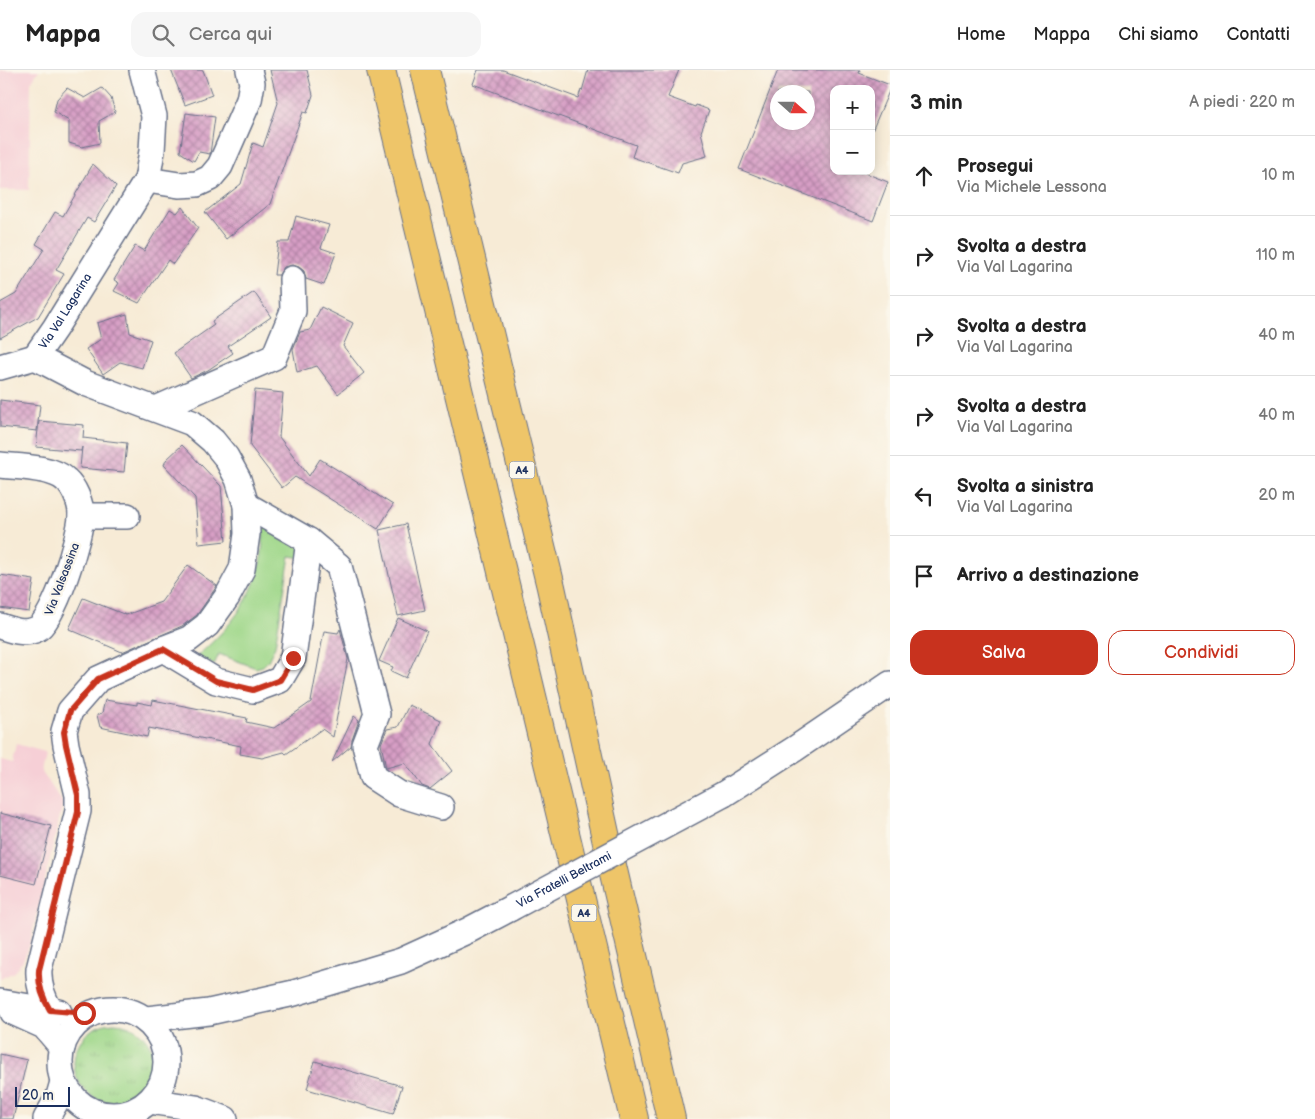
<!DOCTYPE html>
<html lang="it">
<meta charset="utf-8">
<style>
body{margin:0;font-family:"Balsamiq Sans",sans-serif;background:#f6f6f6;color:#222}
.controls{position:absolute;right:15px;top:15px;display:grid;overflow:hidden;border-radius:10px;box-shadow:0 2px 12px #0003}
.controls button{width:45px;height:45px;display:grid;place-items:center;padding:0;border:0;border-bottom:1px solid #e0e0e0;background:#fff;color:#222;font:25px sans-serif}
.compass{position:absolute;left:770px;top:15px;width:45px;height:45px;border-radius:50%;background:#fff;box-shadow:0 2px 12px #0003;rotate:111deg}
.scale{position:absolute;left:15px;bottom:12px;width:55px;box-sizing:border-box;padding-left:5px;border:2px solid #1b2f5e;border-top:0;font-size:14px;line-height:18px;white-space:nowrap;color:#1b2f5e;-webkit-text-stroke:4px #fbf7ec;paint-order:stroke}
.stop{position:absolute;width:15px;height:15px;margin:-11px;border:4px solid #c8321e;border-radius:50%;background:#fff}
.stop.end{background:#c8321e;border-color:#fff;box-shadow:0 1px 5px #0008}
.list{margin:0;padding:0;list-style:none}
h2{display:flex;justify-content:space-between;align-items:center;height:65px;margin:0;padding:0 20px;font-size:21px}
h2 small{font-size:16px;font-weight:400;color:#767676}
.list li{display:grid;grid-template-columns:32px 1fr auto;gap:15px;align-items:center;box-sizing:border-box;height:80px;padding:0 20px;border-top:1px solid #e0e0e0}
.list b{display:block;font-size:19px;white-space:nowrap}
.list p{margin:0;font-size:16px;white-space:nowrap;color:#767676}
.list em{font-size:16px;font-style:normal;color:#767676}
.actions{display:flex;gap:10px;padding:15px 20px}
.actions a{flex:1;padding:11px 0;border:1px solid #c8321e;border-radius:15px;text-align:center;font-size:18px;color:#c8321e}
.actions .main{background:#c8321e;color:#fff}
.icon{flex:none;width:28px;height:28px;fill:none;stroke:currentColor;stroke-width:2;stroke-linecap:round;stroke-linejoin:round}
.map{position:relative;flex:none;width:890px;height:1049px;overflow:hidden}
header{display:flex;align-items:center;gap:30px;box-sizing:border-box;height:70px;padding:0 25px;background:#fff;border-bottom:1px solid #e0e0e0}
header strong{font-size:24px}
nav{display:flex;gap:28px;margin-inline-start:auto;font-size:18px}
.search{width:350px;height:45px;background:#f6f6f6;display:flex;align-items:center;gap:12px;box-sizing:border-box;padding:0 18px;border-radius:15px;color:#767676;font-size:19px}
main{display:flex}
aside{flex:1;background:#fff}
.map>svg:first-child{display:block}
.built{fill:#f6cfd6}
.grass{fill:url(#grass-tufts);stroke:#5d8374}
.green{fill:#9fd789;stroke:#5d8374}
.building{fill:url(#building-cross-hatch);fill-rule:evenodd}
.lines{fill:none;stroke-linecap:round;stroke-linejoin:round}
.minor-casing{stroke:#687188;stroke-width:28}
.highway-casing{stroke:#687188;stroke-width:30}
.minor{stroke:#fff;stroke-width:25}
.highway{stroke:#eec569;stroke-width:28}
.minor-bridge-casing{stroke:#687188;stroke-width:28;stroke-linecap:butt}
.minor-bridge{stroke:#fff;stroke-width:25}
.route{stroke:#c8321e;stroke-width:6}
.labels{text-anchor:middle;stroke-width:5;stroke-linejoin:round;paint-order:stroke}
.shield{fill:#fbf7ec;stroke:#5e6b89;stroke-width:1}
.shield-label{font-size:11px;font-weight:bold;fill:#1b2f5e}
.street-label{font-size:12px;fill:#1b2f5e;stroke:#fbf7ec}
</style>
<header>
<strong>Mappa</strong>
<div class="search"><svg class="icon" aria-label="search" viewBox="0 0 24 24"><circle cx="10" cy="10" r="6"/><path d="M15 15l6 6"/></svg>Cerca qui</div>
<nav><a>Home</a><a>Mappa</a><a>Chi siamo</a><a>Contatti</a></nav>
</header>
<main>
<div class="map">
<svg width="890" height="1049" viewBox="0 0 890 1049">
<defs>
<pattern id="grass-tufts" width="24" height="20" patternUnits="userSpaceOnUse" patternTransform="scale(1.25)"><rect width="24" height="20" fill="#9fd789"/><path d="M3 7l-1-3M5 7V3M7 7l1-3M15 17l-1-3M17 17v-4M19 17l1-3" fill="none" stroke="#88b979"/></pattern>
<pattern id="building-cross-hatch" width="8" height="8" patternUnits="userSpaceOnUse" patternTransform="scale(1.25)"><rect width="8" height="8" fill="#d79ec5"/><path d="M0 0l8 8M0 8l8-8" fill="none" stroke="#ae81a3"/></pattern>
</defs>
<rect width="100%" height="100%" fill="#fbf7ec"/>
<filter id="ink" filterUnits="userSpaceOnUse"><feTurbulence type="fractalNoise" baseFrequency=".02" numOctaves="2"/><feDisplacementMap in="SourceGraphic" scale="10" xChannelSelector="R" yChannelSelector="G"/><feConvolveMatrix kernelMatrix="1 2 1 2 8 2 1 2 1" color-interpolation-filters="sRGB"/></filter>
<filter id="wash" filterUnits="userSpaceOnUse"><feTurbulence type="fractalNoise" baseFrequency=".0096" numOctaves="4" result="noise"/><feDisplacementMap in="SourceGraphic" scale="20" xChannelSelector="R" yChannelSelector="G"/><feGaussianBlur stdDeviation="1.12" result="paint"/><feColorMatrix in="noise" values="0 0 0 0 0 0 0 0 0 0 0 0 0 0 0 0 0 1.4 0 .05"/><feComposite in="paint" operator="in"/></filter>
<g filter="url(#wash)">
<rect width="100%" height="100%" fill="#f7ebd6"/>
<g class="built">
<polygon points="0,0 39,0 31,12 29,120 0,120"/>
<polygon points="16,674 45,682 41,701 63,733 29,877 22,892 14,902 0,909 0,689 12,692"/>
</g>
<circle class="grass" cx="114" cy="993" r="40"/>
<path class="green" d="M263 452 298 471 303 488 290 486 275 576 268 591 263 596 256 598 219 584 214 595 196 587C240 549 266 513 263 452Z"/>
<g id="blocks">
<g class="building">
<polygon points="171,0 203,0 212,25 185,35"/>
<polygon points="270,0 307,0 313,25 307,43 303,42 270,134 226,169 205,142 241,114 253,73 263,77 278,33"/>
<polygon points="478,0 503,0 578,28 581,20 582,21 588,0 679,0 668,27 695,37 696,35 709,40 701,62 707,86 682,93 678,103 632,87 636,75 473,14"/>
<path d="M778 0H860L859 3 890 15V19L872 61 871 19H834V101H860L888 112 873 151 739 99ZM778 22H808V52H778Z"/>
<polygon points="67,18 85,28 102,18 111,28 115,42 99,51 100,73 82,77 69,73 69,51 54,42 57,29"/>
<polygon points="186,43 215,47 210,84 199,82 194,91 180,82"/>
<polygon points="93,94 116,116 94,152 87,148 56,200 64,204 38,247 0,268 0,233 16,224 44,179 36,174 55,142 63,146"/>
<polygon points="182,137 198,158 173,194 168,190 139,233 114,221 119,213 114,210 135,176 144,181 170,139 177,143"/>
<polygon points="296,146 329,155 321,178 336,183 324,215 306,209 304,201 299,197 292,195 284,197 279,205 274,205 278,172 289,172"/>
<polygon points="254,222 271,247 228,276 233,283 208,300 191,308 174,283 214,255 212,251"/>
<polygon points="321,237 353,253 343,276 364,303 338,324 317,296 297,302 293,279 300,262 310,260"/>
<polygon points="127,244 130,263 151,270 142,298 120,292 103,304 86,279 101,269 97,253"/>
<polygon points="255,320 283,323 279,367 309,406 320,389 393,435 378,459 295,407 282,418 250,376"/>
<polygon points="0,330 40,335 37,361 0,357"/>
<polygon points="39,351 84,355 83,368 127,373 124,402 80,398 82,377 81,381 36,377"/>
<polygon points="182,375 221,416 226,471 199,474 195,428 164,395 166,390"/>
<polygon points="406,454 425,540 398,546 379,460"/>
<polygon points="188,495 217,516 197,545 182,556 122,582 69,559 83,528 126,545 161,532"/>
<polygon points="0,505 34,510 29,542 0,538"/>
<polygon points="398,548 427,561 406,608 391,601 393,597 379,591"/>
<polygon points="340,559 348,589 333,667 322,659 286,684 284,682 262,688 240,684 241,676 149,658 147,667 100,657 97,645 102,643 105,630 137,635 137,632 152,635 153,630 247,648 246,652 274,658 311,632 324,561 338,563"/>
<polygon points="409,635 441,650 432,674 452,701 430,719 422,716 405,693 386,698 381,674 387,659 398,657"/>
<polygon points="354,646 359,650 352,670 351,676 332,692"/>
<polygon points="0,743 51,756 36,814 0,805"/>
<polygon points="0,984 27,990 13,1049 0,1049"/>
<polygon points="315,991 402,1016 393,1044 307,1019"/>
</g>
</g>
</g>
<g filter="url(#ink)">
<use href="#blocks" fill-opacity="0" stroke="#687188" stroke-width="1"/>
<g class="lines">
<g class="minor-casing">
<g id="minor">
<polyline points="147,110 179,115 197,114 210,108 220,96 249,30 252,13 249,0"/>
<path d="M35 287 85 313 192 353 213 371 226 387 238 409 246 435 247 464 242 499 227 527 207 555 189 569 163 579 98 609 70 641 64 661 66 675 78 725V741L39 899C38 915 42 927 50 940"/>
<path id="s1" d="M35 287 55 258 147 110 152 81 154 46 142 0"/>
<polyline points="0,297 35,287"/>
<polyline points="156,339 274,287 293,241 292,209"/>
<path d="M0 395C18 397 53 397 66 410 74 417 81 433 81 444 82 463 54 551 37 559 25 565 11 560 0 556"/>
<polyline points="246,435 309,471 339,496 377,644 365,675 373,707 399,724 441,737"/>
<polyline points="81,446 127,446"/>
<polyline points="163,579 216,611 253,620 280,610 293,588 309,471"/>
<polyline points="724,724 796,678 890,614"/>
<polyline points="0,932 59,942"/>
<circle cx="113" cy="992" r="53"/>
<polyline points="13,942 44,956 62,977"/>
<polyline points="147,949 209,942 294,923 401,891 469,860 511,838"/>
<polyline points="149,1031 196,1038 225,1049"/>
<polyline points="46,1049 59,1026 63,1012"/>
</g>
</g>
<g class="highway-casing">
<g id="highway">
<polyline points="381,0 634,1049"/>
<polyline points="425,0 551,517 613,800 671,1049"/>
</g>
</g>
<use href="#minor" class="minor"/>
<use href="#highway" class="highway"/>
<g class="minor-bridge-casing">
<g id="minor-bridge">
<path id="s2" d="M511 838 724 724"/>
</g>
</g>
<use href="#minor-bridge" class="minor-bridge"/>
</g>
</g>
<g class="lines" filter="url(#ink)">
<path class="route" d="M84 943 50 940C42 927 38 915 39 900L78 742V725L66 675 64 662 70 641 98 609 163 579 216 611 253 620 280 610 293 588"/>
</g>
<g class="labels">
<g class="shield">
<rect x="509.5" y="391.5" width="25" height="17" rx="4"/>
<rect x="571.5" y="834.5" width="25" height="17" rx="4"/>
</g>
<g class="shield-label">
<text x="522" y="404">A4</text>
<text x="584" y="847">A4</text>
</g>
<g class="street-label">
<text dy="4" stroke="none"><textPath href="#s1" startOffset="55">Via Val Lagarina</textPath></text>
<text transform="translate(62 509) rotate(-69)" y="4">Via Valsassina</text>
<text dy="4" stroke="none"><textPath href="#s2" startOffset="60">Via Fratelli Beltrami</textPath></text>
</g>
</g>
</svg>
<div class="controls">
<button>+</button>
<button>−</button>
</div>
<svg class="compass" viewBox="-18 -18 36 36"><path d="M0-13l5 13h-10z" fill="#e53935"/><path d="M0 13l5-13h-10z" fill="#767676"/></svg>
<div class="scale">20 m</div>
<div class="stop" style="left:84px;top:943px"></div>
<div class="stop end" style="left:293px;top:588px"></div>
</div>
<aside>
<h2>3 min<small>A piedi · 220 m</small></h2>
<ul class="list">
<li><svg class="icon" aria-label="ahead" viewBox="0 0 24 24"><path d="M12 20V5M6 11l6-6 6 6"/></svg><div><b>Prosegui</b><p>Via Michele Lessona</p></div><em>10 m</em></li>
<li><svg class="icon" aria-label="right" viewBox="0 0 24 24"><path d="M7 20v-9h11M14 6l5 5-5 5"/></svg><div><b>Svolta a destra</b><p>Via Val Lagarina</p></div><em>110 m</em></li>
<li><svg class="icon" aria-label="right" viewBox="0 0 24 24"><path d="M7 20v-9h11M14 6l5 5-5 5"/></svg><div><b>Svolta a destra</b><p>Via Val Lagarina</p></div><em>40 m</em></li>
<li><svg class="icon" aria-label="right" viewBox="0 0 24 24"><path d="M7 20v-9h11M14 6l5 5-5 5"/></svg><div><b>Svolta a destra</b><p>Via Val Lagarina</p></div><em>40 m</em></li>
<li><svg class="icon" aria-label="left" viewBox="0 0 24 24"><path d="M17 20v-9H6M10 6l-5 5 5 5"/></svg><div><b>Svolta a sinistra</b><p>Via Val Lagarina</p></div><em>20 m</em></li>
<li><svg class="icon" aria-label="arrive" viewBox="0 0 24 24"><path d="M6 21V4h12l-3 4 3 4H6"/></svg><div><b>Arrivo a destinazione</b></div></li>
</ul>
<div class="actions"><a class="main">Salva</a><a>Condividi</a></div>
</aside>
</main>
